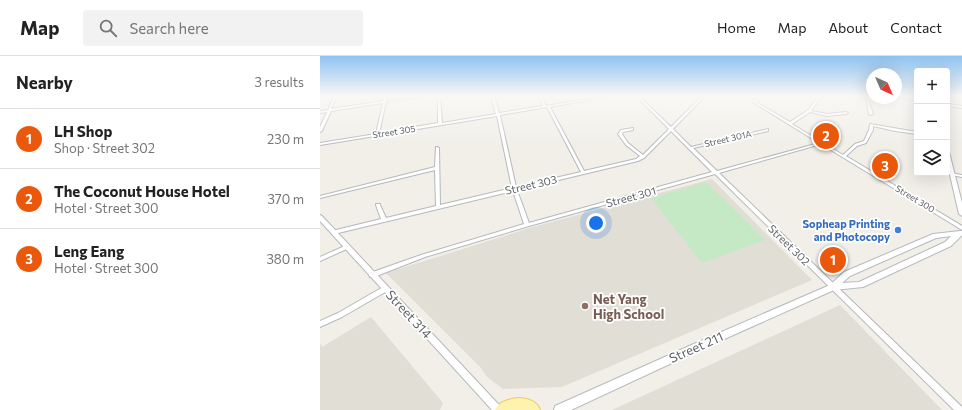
<!DOCTYPE html>
<meta charset="utf-8">
<style>
body{margin:0;font-family:Commissioner,sans-serif;background:#f2f2f2;color:#222}
.controls{position:absolute;right:12px;top:12px;display:grid;overflow:hidden;border-radius:4px;box-shadow:0 4px 16px #0002}
.controls button{width:36px;height:36px;display:grid;place-items:center;padding:0;border:0;border-bottom:1px solid #e0e0e0;background:#fff;color:#222;font:20px sans-serif}
.compass{position:absolute;left:546px;top:12px;width:36px;height:36px;border-radius:50%;background:#fff;box-shadow:0 4px 16px #0002;rotate:136deg}
.you{position:absolute;left:276px;top:167px;width:14px;height:14px;margin:-10px;border:3px solid #fff;border-radius:50%;background:#1a73e8;box-shadow:0 0 0 6px #1a73e833}
.badge{display:grid;place-items:center;width:26px;height:26px;border-radius:50%;background:#ea580c;color:#fff;font-size:13px;font-weight:700}
.pin{position:absolute;translate:-50% -50%;border:2px solid #fff;box-shadow:0 1px 4px #0006}
.list{margin:0;padding:0;list-style:none}
h2{display:flex;justify-content:space-between;align-items:center;height:52px;margin:0;padding:0 16px;font-size:17px}
h2 small{font-size:13px;font-weight:400;color:#767676}
.list li{display:grid;grid-template-columns:26px 1fr auto;gap:12px;align-items:center;box-sizing:border-box;height:60px;padding:0 16px;border-top:1px solid #e0e0e0}
.list b{display:block;font-size:15px;white-space:nowrap}
.list p{margin:0;font-size:13px;white-space:nowrap;color:#767676}
.list em{font-size:13px;font-style:normal;color:#767676}
.icon{flex:none;width:22px;height:22px;fill:none;stroke:currentColor;stroke-width:2;stroke-linecap:round;stroke-linejoin:round}
.map{position:relative;flex:none;width:642px;height:354px;overflow:hidden}
header{display:flex;align-items:center;gap:24px;box-sizing:border-box;height:56px;padding:0 20px;background:#fff;border-bottom:1px solid #e0e0e0}
header strong{font-size:19px}
nav{display:flex;gap:22px;margin-inline-start:auto;font-size:14px}
.search{width:280px;height:36px;background:#f2f2f2;display:flex;align-items:center;gap:10px;box-sizing:border-box;padding:0 14px;border-radius:4px;color:#767676;font-size:15px}
main{display:flex}
aside{flex:1;background:#fff}
.map>svg:first-child{display:block}
.education{fill:#e1ded6}
.green{fill:#c5e8c5}
.lines{fill:none;stroke-linecap:round;stroke-linejoin:round}
.minor-casing{stroke:#b5b8bc;stroke-width:2}
.tertiary-casing{stroke:#b5b8bc;stroke-width:2}
.secondary-casing{stroke:#b6babf;stroke-width:2}
.primary-casing{stroke:#f2c960;stroke-width:2}
.minor{fill:#fff;fill-rule:evenodd}
.tertiary{fill:#fff;fill-rule:evenodd}
.secondary{fill:#fff;fill-rule:evenodd}
.primary{fill:#fff2af;fill-rule:evenodd}
.shop-dot{fill:#3f7fe0;stroke:#fff;stroke-width:1.5}
.education-dot{fill:#8d6e63;stroke:#fff;stroke-width:1.5}
.labels{text-anchor:middle;stroke-width:3.5;stroke-linejoin:round;paint-order:stroke}
.far-street-label{font-size:9px;fill:#5f6368;stroke:#fff}
.street-label{font-size:11px;fill:#5f6368;stroke:#fff}
.shop-label{font-size:11px;font-weight:bold;fill:#366cbe;stroke:#fff;text-anchor:end}
.near-education-label{font-size:13px;font-weight:bold;fill:#785e54;stroke:#fff;text-anchor:start}
.near-street-label{font-size:13px;fill:#5f6368;stroke:#fff}
</style>
<header>
<strong>Map</strong>
<div class="search"><svg class="icon" aria-label="search" viewBox="0 0 24 24"><circle cx="10" cy="10" r="6"/><path d="M15 15l6 6"/></svg>Search here</div>
<nav><a>Home</a><a>Map</a><a>About</a><a>Contact</a></nav>
</header>
<main>
<aside>
<h2>Nearby<small>3 results</small></h2>
<ul class="list">
<li><span class="badge">1</span><div><b>LH Shop</b><p>Shop · Street 302</p></div><em>230 m</em></li>
<li><span class="badge">2</span><div><b>The Coconut House Hotel</b><p>Hotel · Street 300</p></div><em>370 m</em></li>
<li><span class="badge">3</span><div><b>Leng Eang</b><p>Hotel · Street 300</p></div><em>380 m</em></li>
</ul>
</aside>
<div class="map">
<svg width="642" height="354" viewBox="0 0 642 354">
<rect width="100%" height="100%" fill="#f1efe8"/>
<g class="education">
<polygon points="392,123 492,224 242,331 183,333 167,321 161,312 66,217 213,171"/>
<polygon points="520,249 622,354 292,354"/>
<polygon points="51,261 123,347 120,354 0,354 0,287 2,291"/>
</g>
<polygon class="green" points="386,126 445,184 382,207 331,142"/>
<g class="lines">
<g class="minor-casing">
<g id="minor">
<path d="M14 40H17L11 53 63 45 64 40H67L66 45 93 40H102L66 46 59 77 118 67V40H120L122 67 176 58 171 40H174L179 57 223 50 219 40H222L226 50 283 40H291L230 51 264 115 316 103 320 100 306 89 298 78 301 74 313 72V74L303 76 302 78 308 87 323 99 349 73 316 40H319L351 71 382 40H385L353 73 371 91 448 73V75L373 92 397 115 499 87 423 40H427L434 45 442 40H446L436 46 470 66 488 54 499 40H502L491 55 507 58 526 56 528 57 526 58 507 60 490 56 472 68 523 99 535 88 544 85 549 74 550 68 597 76V78L575 75 553 70V74L546 87 537 90 526 100 642 170V174L501 88 399 117 642 351V354H634L395 118 209 170 105 201 54 221H50L49 219 50 217 101 199 204 168 193 135 14 178 12 177V175L61 163 56 149V148H60V149L66 162 116 150 115 114 0 142V140L115 111 116 91H117L119 92 120 149 192 132 177 60 0 89V87L56 78 63 47 11 55 2 75 0 76V71L7 56 0 57V55L8 54ZM227 51 261 116 196 131 180 59ZM351 75 392 116 209 167 197 134 318 105 324 102Z"/>
<polygon points="548,40 551,40 549,46 553,58 551,59 549,58 547,46"/>
<polygon points="631,117 642,119 642,121 631,119"/>
<polygon points="27,189 29,190 30,191 29,192 0,205 0,201"/>
<polygon points="63,231 67,231 68,233 67,235 22,261 0,271 0,265 18,257"/>
</g>
</g>
<g class="tertiary-casing">
<g id="tertiary">
<polygon points="577,40 585,40 597,43 597,45"/>
<polygon points="627,48 642,50 642,52 627,50"/>
<polygon points="627,95 629,96 642,147 642,160 639,158 627,106"/>
<polygon points="0,159 2,160 181,351 183,354 172,354 0,165"/>
</g>
</g>
<g class="secondary-casing">
<path id="secondary" d="M640 175H642V179L631 190 543 231 514 234 382 293 251 354H234L235 350 376 287 510 229 524 216 613 178ZM631 180 625 186 539 226 522 227 530 220 616 182Z"/>
</g>
<g class="primary-casing">
<path id="primary" d="M198 342C207 342 217 345 220 354H175C178 346 189 343 198 342Z"/>
</g>
<use href="#minor" class="minor"/>
<use href="#tertiary" class="tertiary"/>
<use href="#secondary" class="secondary"/>
<use href="#primary" class="primary"/>
</g>
<linearGradient id="sky" x2="0" y2="1"><stop stop-color="#8fc3f1"/><stop offset="0.44" stop-color="#f9f8f5"/><stop offset="1" stop-color="#f9f8f5" stop-opacity="0"/></linearGradient>
<rect width="642" height="90" fill="url(#sky)"/>
<circle class="shop-dot" cx="578" cy="174" r="4"/>
<circle class="education-dot" cx="265" cy="250" r="4"/>
<g class="labels">
<g class="far-street-label">
<text transform="translate(74 76) rotate(-9)" y="3">Street 305</text>
<text transform="translate(408 83) rotate(-13)" y="3">Street 301A</text>
<text transform="translate(595 143) rotate(31)" y="3">Street 300</text>
</g>
<g class="street-label">
<text transform="translate(211 129) rotate(-13)" y="4">Street 303</text>
<text transform="translate(311 141) rotate(-15)" y="4">Street 301</text>
<text transform="translate(469 189) rotate(44)" y="4">Street 302</text>
</g>
<g class="shop-label">
<text x="570" y="172">Sopheap Printing<tspan x="570" dy="13">and Photocopy</tspan></text>
</g>
<g class="near-education-label">
<text x="273" y="248">Net Yang<tspan x="273" dy="15">High School</tspan></text>
</g>
<g class="near-street-label">
<text transform="translate(89 258) rotate(47)" y="5">Street 314</text>
<text transform="translate(376 291) rotate(-24)" y="5">Street 211</text>
</g>
</g>
</svg>
<div class="controls">
<button>+</button>
<button>−</button>
<button><svg class="icon" aria-label="layers" viewBox="0 0 24 24"><path d="M12 4l9 5-9 5-9-5zM3 14l9 5 9-5"/></svg></button>
</div>
<svg class="compass" viewBox="-18 -18 36 36"><path d="M0-13l5 13h-10z" fill="#e53935"/><path d="M0 13l5-13h-10z" fill="#767676"/></svg>
<div class="you"></div>
<div class="pin badge" style="left:513px;top:204px">1</div>
<div class="pin badge" style="left:506px;top:80px">2</div>
<div class="pin badge" style="left:565px;top:110px">3</div>
</div>
</main>
